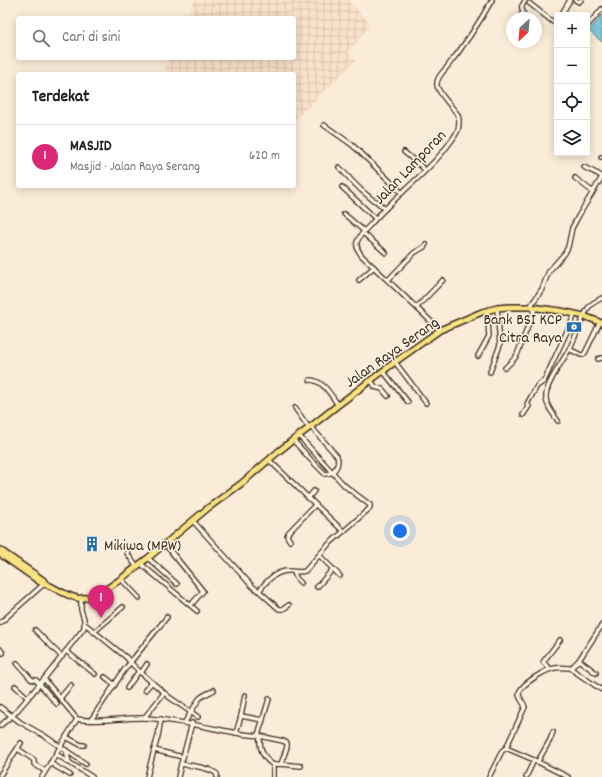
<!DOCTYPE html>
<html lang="id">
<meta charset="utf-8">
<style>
body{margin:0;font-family:Dekko,sans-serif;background:#f2f2f2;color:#202124}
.controls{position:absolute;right:12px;top:12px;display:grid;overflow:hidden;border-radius:4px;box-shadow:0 2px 10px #0003}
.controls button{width:36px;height:36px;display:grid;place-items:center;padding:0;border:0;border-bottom:1px solid #e0e0e0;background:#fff;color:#202124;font:20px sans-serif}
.compass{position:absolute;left:506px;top:12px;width:36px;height:36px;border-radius:50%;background:#fff;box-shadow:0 2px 10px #0003;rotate:206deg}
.you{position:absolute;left:400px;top:531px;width:14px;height:14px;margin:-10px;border:3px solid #fff;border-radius:50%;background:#1a73e8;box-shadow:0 0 0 6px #1a73e833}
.badge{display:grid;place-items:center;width:26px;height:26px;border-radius:50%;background:#db2777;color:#fff;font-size:13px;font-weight:700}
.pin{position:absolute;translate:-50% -33px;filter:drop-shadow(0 1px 2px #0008)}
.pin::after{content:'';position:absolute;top:21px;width:14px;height:12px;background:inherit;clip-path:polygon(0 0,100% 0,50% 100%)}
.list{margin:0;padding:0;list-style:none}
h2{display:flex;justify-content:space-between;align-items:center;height:52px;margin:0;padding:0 16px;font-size:17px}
h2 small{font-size:13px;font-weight:400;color:#757577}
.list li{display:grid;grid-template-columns:26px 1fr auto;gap:12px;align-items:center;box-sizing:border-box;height:64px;padding:0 16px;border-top:1px solid #e0e0e0}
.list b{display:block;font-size:15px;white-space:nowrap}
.list p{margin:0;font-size:13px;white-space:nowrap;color:#757577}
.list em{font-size:13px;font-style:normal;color:#757577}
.icon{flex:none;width:22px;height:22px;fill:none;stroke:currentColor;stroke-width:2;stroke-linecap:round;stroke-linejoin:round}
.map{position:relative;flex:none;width:602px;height:777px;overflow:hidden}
.search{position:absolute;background:#fff;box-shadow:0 2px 10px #0003;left:16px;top:16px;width:280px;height:44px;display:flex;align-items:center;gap:10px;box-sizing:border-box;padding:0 14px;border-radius:4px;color:#757577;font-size:15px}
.panel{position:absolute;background:#fff;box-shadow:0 2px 10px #0003;left:16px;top:72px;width:280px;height:116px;border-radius:4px}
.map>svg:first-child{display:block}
.industrial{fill:url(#industrial-grid)}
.water{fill:#7fc5e0;stroke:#648792}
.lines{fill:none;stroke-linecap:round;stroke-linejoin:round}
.minor-casing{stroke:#3b2a1e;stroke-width:6}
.highway-casing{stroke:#3b2a1e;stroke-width:8}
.minor{stroke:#fcf5e5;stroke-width:3.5}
.highway{stroke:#f8e281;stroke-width:5}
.labels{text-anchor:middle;stroke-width:3;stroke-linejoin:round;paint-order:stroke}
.street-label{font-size:16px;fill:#3b2a1e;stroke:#fcf5e5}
.poi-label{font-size:16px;fill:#3b2a1e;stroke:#fcf5e5;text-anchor:end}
</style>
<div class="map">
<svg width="602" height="777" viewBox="0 0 602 777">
<defs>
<pattern id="industrial-grid" width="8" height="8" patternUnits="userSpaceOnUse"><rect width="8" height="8" fill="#fae2ca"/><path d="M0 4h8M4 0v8" fill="none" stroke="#d7c2ad"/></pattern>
</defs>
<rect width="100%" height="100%" fill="#fbecd9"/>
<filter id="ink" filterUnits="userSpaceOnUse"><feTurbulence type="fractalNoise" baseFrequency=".025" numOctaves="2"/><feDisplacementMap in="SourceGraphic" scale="8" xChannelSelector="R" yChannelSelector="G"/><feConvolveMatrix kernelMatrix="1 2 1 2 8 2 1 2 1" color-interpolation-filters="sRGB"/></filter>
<g filter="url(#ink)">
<polygon class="industrial" points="222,0 347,0 371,24 348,53 356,60 294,120 294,74 165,74 167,58 294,58 294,18 188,18 194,1 221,1"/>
<polygon class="water" points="602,15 602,42 589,31"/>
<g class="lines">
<g class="minor-casing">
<g id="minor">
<polyline points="575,0 579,2 581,0"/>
<polyline points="529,3 553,22 555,22 557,20"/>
<polyline points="561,15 570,0"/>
<path d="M520 18 523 12C521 6 521 7 525 1"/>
<polyline points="587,26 602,9"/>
<polyline points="324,125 351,144 361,153 402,193"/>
<polyline points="404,152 422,167 425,170"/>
<polyline points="601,157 602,157"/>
<polyline points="339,167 352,181 361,190 373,200 376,201 385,209"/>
<path d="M584 167C590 171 597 172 602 177"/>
<polyline points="575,178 593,192"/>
<polyline points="342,187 375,218"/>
<polyline points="344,214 364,231"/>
<polyline points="363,233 386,253"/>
<polyline points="359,280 374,267"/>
<polyline points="388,280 414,253 424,247 426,244"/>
<polyline points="417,307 443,280"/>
<polyline points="530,307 542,289 549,271 565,253 568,247 572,228 579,215 602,177"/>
<path d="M440 330 362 256C359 252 356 248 357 242 359 236 365 230 370 225 392 199 420 179 442 153 447 146 454 139 458 130 459 125 460 120 458 115 454 109 437 92 437 85 436 78 443 72 447 67 464 46 479 23 492 0"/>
<polyline points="569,349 581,355 583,355 585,353 600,322"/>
<polyline points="478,356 489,336 487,310"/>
<polyline points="598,359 602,358"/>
<polyline points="395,362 426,403"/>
<polyline points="505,368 514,359 517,355 535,308"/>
<polyline points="383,371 408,402"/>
<polyline points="490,372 500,345 497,308"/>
<path d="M310 380C323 380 331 395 338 405"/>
<polyline points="371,380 375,387 382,389 388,396"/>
<polyline points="295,408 309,428"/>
<polyline points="523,415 529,406 527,404 537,386 544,381 575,314"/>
<path d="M558 421C554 415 547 407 546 399 544 386 563 361 570 348 576 335 581 321 588 308L593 303 602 298"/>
<path d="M293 440 311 460 325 474C335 474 340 464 337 456L311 427"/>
<polyline points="269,460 343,531"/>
<polyline points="308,498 314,491"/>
<path d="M193 521 253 587 259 591C266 581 276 570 290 571 295 571 300 573 305 571L328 545 369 509 370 507V505L345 486 299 436"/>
<polyline points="290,541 287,536 288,533 315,505"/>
<polyline points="165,544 203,591 191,605"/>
<polyline points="128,547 127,553 136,566"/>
<polyline points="148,558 177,584"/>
<polyline points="140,563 197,611"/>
<polyline points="333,569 340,576"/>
<polyline points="294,572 296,578 301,583"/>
<polyline points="121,579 139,598"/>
<polyline points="317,587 333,569 319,555"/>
<polyline points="259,591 279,609 283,609 289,605"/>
<polyline points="0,623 45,583"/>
<polyline points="85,624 127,658 130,662 139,671 169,697 198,717"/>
<polyline points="35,630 62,657"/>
<polyline points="94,632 123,607"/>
<polyline points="0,649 3,653"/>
<polyline points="66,651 95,674"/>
<polyline points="579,660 596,673"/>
<polyline points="17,663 31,679 33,680 36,680 57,704"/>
<polyline points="571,668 574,671 602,690"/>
<polyline points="550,669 543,662 560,640"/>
<polyline points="141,673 147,664"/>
<polyline points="105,677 115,685"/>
<polyline points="15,686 28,698"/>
<polyline points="127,688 139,671"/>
<polyline points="145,690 152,682"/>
<polyline points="60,698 71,685"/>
<polyline points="0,707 20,722 43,735 86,764"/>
<polyline points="241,716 263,720"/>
<polyline points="144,718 164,693"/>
<path d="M77 719C98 723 123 717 145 718 178 720 209 728 242 734 248 735 254 735 260 736 259 748 263 758 273 765V777"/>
<path d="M161 719 158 736 154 750 183 757 181 764C193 766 208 767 217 774V777"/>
<polyline points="91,720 125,669 167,617"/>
<path d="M185 722 199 699C203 695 209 693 214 690"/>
<polyline points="0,726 15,713 44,679"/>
<polyline points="236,733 241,716 245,695"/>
<polyline points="258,735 269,699"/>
<polyline points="260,736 283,741 287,743 287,747 281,764"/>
<polyline points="66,737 81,745 84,745"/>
<polyline points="18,749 34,760 34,764 45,771"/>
<polyline points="66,750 69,762"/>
<polyline points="56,754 92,777"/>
<polyline points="183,757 192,723"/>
<path d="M534 760 506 748 525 707C524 703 520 699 519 695 518 685 547 669 555 668 560 667 566 668 571 668L579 660 602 625"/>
<polyline points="538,761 550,740 553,732"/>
<polyline points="50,763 70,775"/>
<polyline points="273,765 281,764 301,766"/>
<polyline points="0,775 21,743"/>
<polyline points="42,777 77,719 44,679 84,628 84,619 81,610 81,598"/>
<polyline points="147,777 154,750"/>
<polyline points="178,777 181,764"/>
<polyline points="489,777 502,751 506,748"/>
<polyline points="526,777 534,760 568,777"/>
</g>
</g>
<g class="highway-casing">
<g id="highway">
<polyline points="0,550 43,580 45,583"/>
<path d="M0 554 40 582C52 585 63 595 77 598 98 602 131 570 148 558L208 508 242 483 279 451 293 440 309 428 338 405 395 362 440 330 482 312 497 308 509 307H530L561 311 584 316 602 323"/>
</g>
</g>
<use href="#minor" class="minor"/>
<use href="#highway" class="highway"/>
</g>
</g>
<defs>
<g id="bank-bare" transform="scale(1.2)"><path d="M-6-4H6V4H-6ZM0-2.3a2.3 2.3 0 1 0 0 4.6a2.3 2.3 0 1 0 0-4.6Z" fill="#1f6fb2" stroke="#fcf5e5" stroke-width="2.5" paint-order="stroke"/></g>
<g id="building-bare" transform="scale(1.2)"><path d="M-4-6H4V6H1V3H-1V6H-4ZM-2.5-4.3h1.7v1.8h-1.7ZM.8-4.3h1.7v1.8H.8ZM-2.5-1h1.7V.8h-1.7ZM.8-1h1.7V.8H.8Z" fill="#1f6fb2" stroke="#fcf5e5" stroke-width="2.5" paint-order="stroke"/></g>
</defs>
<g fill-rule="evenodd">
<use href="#bank-bare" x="574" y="327"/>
<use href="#building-bare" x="92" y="544"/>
</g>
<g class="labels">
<g class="street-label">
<text transform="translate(409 166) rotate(-46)" y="6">Jalan Lamporan</text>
<text transform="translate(391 351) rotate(-35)" y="6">Jalan Raya Serang</text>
</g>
<g class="poi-label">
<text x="562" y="324">Bank BSI KCP<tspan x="562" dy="18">Citra Raya</tspan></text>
<text x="104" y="550" text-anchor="start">Mikiwa (MPW)</text>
</g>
</g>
</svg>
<div class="controls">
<button>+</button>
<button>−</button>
<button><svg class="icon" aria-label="locate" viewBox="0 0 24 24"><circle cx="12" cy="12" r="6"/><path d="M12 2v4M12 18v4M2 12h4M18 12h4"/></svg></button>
<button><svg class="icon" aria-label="layers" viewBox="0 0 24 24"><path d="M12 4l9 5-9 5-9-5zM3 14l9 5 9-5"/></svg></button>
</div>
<svg class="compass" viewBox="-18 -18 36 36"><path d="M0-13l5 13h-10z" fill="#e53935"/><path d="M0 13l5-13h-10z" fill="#757577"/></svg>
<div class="you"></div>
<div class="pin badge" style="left:101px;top:618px">1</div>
<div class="search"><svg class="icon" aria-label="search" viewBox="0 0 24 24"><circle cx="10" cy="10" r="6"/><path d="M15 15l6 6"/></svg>Cari di sini</div>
<section class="panel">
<h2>Terdekat<small></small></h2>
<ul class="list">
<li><span class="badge">1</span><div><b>MASJID</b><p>Masjid · Jalan Raya Serang</p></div><em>620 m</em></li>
</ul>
</section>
</div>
